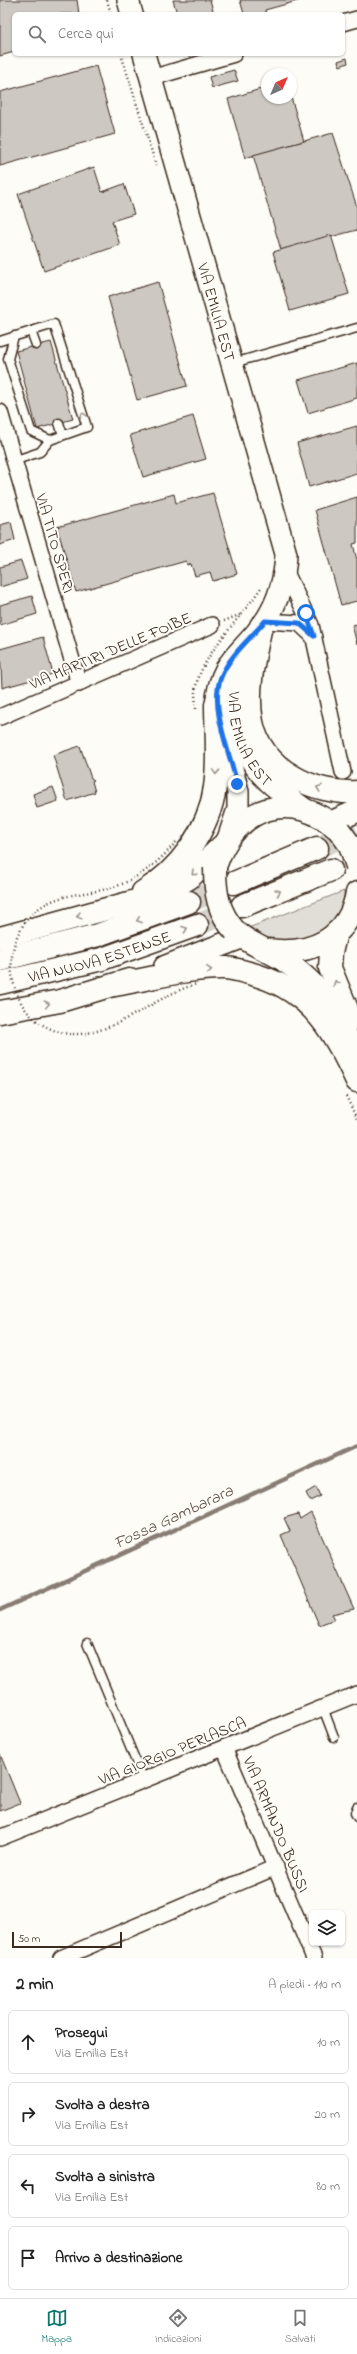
<!DOCTYPE html>
<html lang="it">
<meta charset="utf-8">
<style>
body{margin:0;font-family:"Indie Flower",sans-serif;background:#f6f6f6;color:#222}
.controls{position:absolute;right:12px;bottom:12px;display:grid;overflow:hidden;border-radius:6px;box-shadow:0 1px 3px #0004}
.controls button{width:36px;height:36px;display:grid;place-items:center;padding:0;border:0;border-bottom:1px solid #e0e0e0;background:#fff;color:#222;font:20px sans-serif}
.compass{position:absolute;left:261px;top:68px;width:36px;height:36px;border-radius:50%;background:#fff;box-shadow:0 1px 3px #0004;rotate:44deg}
.scale{position:absolute;left:12px;bottom:10px;width:110px;box-sizing:border-box;padding-left:4px;border:2px solid #3b2a1e;border-top:0;font-size:11px;line-height:14px;white-space:nowrap;color:#3b2a1e;-webkit-text-stroke:3px #fdfcf7;paint-order:stroke}
.stop{position:absolute;width:12px;height:12px;margin:-9px;border:3px solid #1a73e8;border-radius:50%;background:#fff}
.stop.end{background:#1a73e8;border-color:#fff;box-shadow:0 1px 4px #0008}
.list{margin:0;padding:0;list-style:none}
h2{display:flex;justify-content:space-between;align-items:center;height:52px;margin:0;padding:0 16px;font-size:17px}
h2 small{font-size:13px;font-weight:400;color:#767676}
.list li{display:grid;grid-template-columns:26px 1fr auto;gap:12px;align-items:center;box-sizing:border-box;height:64px;margin:0 8px 8px;padding:0 8px;border:1px solid #e0e0e0;border-radius:6px}
.list b{display:block;font-size:15px;white-space:nowrap}
.list p{margin:0;font-size:13px;white-space:nowrap;color:#767676}
.list em{font-size:13px;font-style:normal;color:#767676}
.icon{flex:none;width:22px;height:22px;fill:none;stroke:currentColor;stroke-width:2;stroke-linecap:round;stroke-linejoin:round}
.map{position:relative;flex:none;width:357px;height:1958px;overflow:hidden}
.search{position:absolute;background:#fff;box-shadow:0 1px 3px #0004;left:12px;right:12px;top:12px;height:44px;display:flex;align-items:center;gap:10px;box-sizing:border-box;padding:0 14px;border-radius:6px;color:#767676;font-size:15px}
.sheet{height:340px;background:#fff}
nav{display:flex;justify-content:space-around;align-items:center;box-sizing:border-box;height:56px;border-top:1px solid #e0e0e0;background:#fff;font-size:11px;color:#767676}
nav a{display:grid;justify-items:center;gap:2px}
nav .on{color:#0f766e}
.map>svg:first-child{display:block}
.green{fill:#e1ded7;stroke:#8e847a}
.lines{fill:none;stroke-linecap:round;stroke-linejoin:round}
.stream{stroke:#887d74;stroke-width:4.5}
.building{fill:#cdc8c2;stroke:#3b2a1e}
.highway-tunnel{stroke:#d6d2cc;stroke-width:22;stroke-dasharray:22 11;stroke-linecap:butt}
.lane-casing{stroke:#3b2a1e;stroke-width:11}
.street-casing{stroke:#3b2a1e;stroke-width:18}
.secondary-casing{stroke:#3b2a1e;stroke-width:24}
.primary-casing{stroke:#3b2a1e;stroke-width:25}
.highway-casing{stroke:#3b2a1e;stroke-width:25}
.path{stroke:#3b2a1e;stroke-width:2.5;stroke-dasharray:1 3;stroke-linecap:butt}
.lane{stroke:#fdfcf7;stroke-width:8}
.street{stroke:#fdfcf7;stroke-width:15}
.secondary{stroke:#fdfcf7;stroke-width:21}
.primary{stroke:#fdfcf7;stroke-width:22}
.highway{stroke:#fdfcf7;stroke-width:22}
.primary-bridge-casing{stroke:#3b2a1e;stroke-width:25;stroke-linecap:butt}
.path-bridge{stroke:#3b2a1e;stroke-width:2.5;stroke-dasharray:1 3;stroke-linecap:butt}
.primary-bridge{stroke:#fdfcf7;stroke-width:22}
.oneway{stroke:#9c938a}
.route{stroke:#1a73e8;stroke-width:5}
.labels{text-anchor:middle;stroke-width:4;stroke-linejoin:round;paint-order:stroke}
.street-label{font-size:16px;fill:#3b2a1e;stroke:#fdfcf7}
.water-label{font-size:17px;font-style:italic;fill:#615349;stroke:#fdfcf7}
</style>
<div class="map">
<svg width="357" height="1958" viewBox="0 0 357 1958">
<rect width="100%" height="100%" fill="#fdfcf7"/>
<filter id="ink" filterUnits="userSpaceOnUse"><feTurbulence type="fractalNoise" baseFrequency=".025" numOctaves="2"/><feDisplacementMap in="SourceGraphic" scale="8" xChannelSelector="R" yChannelSelector="G"/><feConvolveMatrix kernelMatrix="1 2 1 2 8 2 1 2 1" color-interpolation-filters="sRGB"/></filter>
<g filter="url(#ink)">
<polygon class="green" points="344,891 344,905 327,932 286,948 243,930"/>
<g class="lines">
<polyline class="stream" points="0,1610 357,1446"/>
</g>
<g class="building">
<polygon points="0,0 77,0 79,14 14,14 14,52 0,56"/>
<polygon points="173,0 210,0 214,14 177,14"/>
<polygon points="240,0 301,0 265,10 266,14 244,14"/>
<polygon points="347,58 348,63 340,66 338,61"/>
<polygon points="96,66 115,134 0,166 0,92"/>
<polygon points="234,70 238,81 212,88 209,77"/>
<polygon points="267,87 267,98 291,97 304,141 245,158 228,99"/>
<polygon points="333,133 357,207 357,230 281,250 253,155"/>
<polygon points="94,167 102,192 124,184 134,214 112,221 120,245 44,271 18,194"/>
<polygon points="331,235 349,294 290,311 273,252"/>
<polygon points="158,282 187,386 137,400 108,297"/>
<polygon points="51,342 73,419 37,429 16,351"/>
<polygon points="357,363 357,398 308,413 298,380"/>
<polygon points="193,416 206,459 143,477 130,435"/>
<polygon points="357,426 357,473 309,487 297,443"/>
<polygon points="213,493 237,574 213,581 210,572 195,576 191,564 187,565 186,561 76,592 57,527 174,494 176,503"/>
<polygon points="357,497 357,543 353,544 357,560 357,601 341,605 315,510"/>
<polygon points="11,522 15,540 0,545 0,525"/>
<polygon points="21,561 27,579 0,587 0,567"/>
<polygon points="32,596 37,614 0,625 0,605"/>
<polygon points="357,624 357,644 352,625"/>
<polygon points="43,637 53,674 2,688 0,649"/>
<polygon points="80,746 91,778 94,780 92,781 95,792 67,801 53,755"/>
<polygon points="53,787 58,801 37,808 33,794"/>
<polygon points="316,1487 320,1496 310,1501 306,1493"/>
<polygon points="311,1512 354,1609 332,1614 335,1619 319,1625 281,1535 290,1531 284,1518 298,1514 300,1519"/>
<polygon points="0,1754 20,1803 0,1811"/>
</g>
<g class="lines">
<g class="highway-tunnel">
<polyline points="317,848 357,831"/>
<polyline points="189,902 233,883"/>
<polyline points="197,925 240,907"/>
</g>
<g class="lane-casing">
<g id="lane">
<polyline points="31,331 36,345"/>
<polyline points="14,336 8,359 31,431 50,440"/>
<polyline points="0,341 54,324 87,427 50,440 40,452 13,461"/>
<polyline points="233,363 357,328"/>
<polyline points="59,423 63,435"/>
<polyline points="87,1643 144,1781"/>
<polyline points="323,1708 334,1737"/>
<polyline points="357,1807 355,1813 357,1817"/>
</g>
</g>
<g class="street-casing">
<g id="street">
<polyline points="343,23 357,19"/>
<polyline points="151,78 234,54"/>
<polyline points="0,412 79,684"/>
<polyline points="285,570 311,625 343,772"/>
<polyline points="265,621 299,623 314,637"/>
<polyline points="0,717 212,625"/>
<polyline points="224,1748 314,1958"/>
<polyline points="0,1838 357,1694"/>
<polyline points="61,1958 276,1867"/>
</g>
</g>
<g class="secondary-casing">
<g id="secondary">
<polyline points="128,0 132,14"/>
<path id="s1" d="M144 54 286 554C285 578 279 600 266 620 242 655 221 657 216 705L238 792V809L229 836"/>
<path id="s2" d="M251 649C245 661 238 675 236 689 231 722 244 758 268 781 280 792 294 801 307 811"/>
</g>
</g>
<g class="primary-casing">
<g id="primary">
<path d="M216 864C236 806 292 788 339 830"/>
<path d="M235 931C249 944 266 949 282 959 326 989 337 1013 357 1060"/>
<polyline points="336,933 331,952 330,968 351,1019"/>
<path d="M267 950C311 956 349 939 357 893"/>
</g>
</g>
<g class="highway-casing">
<g id="highway">
<path d="M261 626C254 658 246 690 252 722 261 769 314 795 357 792"/>
<polyline points="330,823 357,811"/>
<polyline points="234,883 317,848"/>
<path d="M143 892C179 871 209 830 215 787 219 760 216 732 216 705"/>
<polyline points="355,903 357,902"/>
<polyline points="242,906 331,870"/>
<polyline points="0,938 165,893 189,878 222,846"/>
<polyline points="0,960 98,935 189,902"/>
<polyline points="165,967 242,937"/>
<path id="s3" d="M0 983 102 959 197 925"/>
<path d="M115 985C150 979 191 967 226 968 237 969 249 973 259 976 313 993 334 1033 357 1081"/>
<polyline points="0,1012 60,1001 129,980"/>
</g>
</g>
<g class="path">
<polyline points="107,0 111,14"/>
<polyline points="121,54 156,165"/>
<polyline points="224,621 242,614"/>
<path d="M196 709C196 703 195 696 195 691 200 655 243 617 262 586"/>
<polyline points="346,1096 357,1119"/>
</g>
<use href="#lane" class="lane"/>
<use href="#street" class="street"/>
<use href="#secondary" class="secondary"/>
<use href="#primary" class="primary"/>
<use href="#highway" class="highway"/>
<g class="primary-bridge-casing">
<g id="primary-bridge">
<polyline points="339,830 350,845 357,866"/>
<path d="M215 868C215 893 218 912 235 931"/>
</g>
</g>
<path class="path-bridge" d="M176 842C160 861 144 874 122 884 101 893 78 892 57 899 13 914 0 967 22 1004 29 1016 39 1024 51 1029 101 1051 150 996 197 984"/>
<use href="#primary-bridge" class="primary-bridge"/>
</g>
<defs><path id="oneway-chevron" d="M-2-3.5L2.5 0L-2 3.5" fill="none" stroke-width="1.6" stroke-linecap="round" stroke-linejoin="round"/></defs>
<g class="oneway">
<use href="#oneway-chevron" transform="translate(83 415) rotate(-108)"/>
<use href="#oneway-chevron" transform="translate(216 772) rotate(92)"/>
<use href="#oneway-chevron" transform="translate(319 788) rotate(-161)"/>
<use href="#oneway-chevron" transform="translate(194 873) rotate(136)"/>
<use href="#oneway-chevron" transform="translate(278 892) rotate(-22)"/>
<use href="#oneway-chevron" transform="translate(79 916) rotate(165)"/>
<use href="#oneway-chevron" transform="translate(139 920) rotate(160)"/>
<use href="#oneway-chevron" transform="translate(185 929) rotate(-20)"/>
<use href="#oneway-chevron" transform="translate(209 970) rotate(-5)"/>
<use href="#oneway-chevron" transform="translate(336 983) rotate(-113)"/>
<use href="#oneway-chevron" transform="translate(47 1004) rotate(-11)"/>
</g>
</g>
<g class="lines" filter="url(#ink)">
<path class="route" d="M237 784C230 753 209 706 221 677 230 655 250 639 265 621L299 623 314 636 306 613"/>
</g>
<g class="labels">
<g class="street-label">
<text dy="6" stroke="none"><textPath href="#s1" startOffset="268">VIA EMILIA EST</textPath></text>
<text transform="translate(56 543) rotate(74)" y="6">VIA TITO SPERI</text>
<text transform="translate(110 650) rotate(-23)" y="6">VIA MARTIRI DELLE FOIBE</text>
<text dy="6" stroke="none"><textPath href="#s2" startOffset="96">VIA EMILIA EST</textPath></text>
<text dy="6" stroke="none"><textPath href="#s3" startOffset="103">VIA NUOVA ESTENSE</textPath></text>
<text transform="translate(172 1750) rotate(-22)" y="6">VIA GIORGIO PERLASCA</text>
<text transform="translate(277 1824) rotate(67)" y="6">VIA ARMANDO BUSSI</text>
</g>
<g class="water-label">
<text transform="translate(173 1516) rotate(-25)" y="6">Fossa Gambarara</text>
</g>
</g>
</svg>
<div class="controls">
<button><svg class="icon" aria-label="layers" viewBox="0 0 24 24"><path d="M12 4l9 5-9 5-9-5zM3 14l9 5 9-5"/></svg></button>
</div>
<svg class="compass" viewBox="-18 -18 36 36"><path d="M0-13l5 13h-10z" fill="#e53935"/><path d="M0 13l5-13h-10z" fill="#767676"/></svg>
<div class="scale">50 m</div>
<div class="stop" style="left:306px;top:613px"></div>
<div class="stop end" style="left:237px;top:784px"></div>
<div class="search"><svg class="icon" aria-label="search" viewBox="0 0 24 24"><circle cx="10" cy="10" r="6"/><path d="M15 15l6 6"/></svg>Cerca qui</div>
</div>
<section class="sheet">
<h2>2 min<small>A piedi · 110 m</small></h2>
<ul class="list">
<li><svg class="icon" aria-label="ahead" viewBox="0 0 24 24"><path d="M12 20V5M6 11l6-6 6 6"/></svg><div><b>Prosegui</b><p>Via Emilia Est</p></div><em>10 m</em></li>
<li><svg class="icon" aria-label="right" viewBox="0 0 24 24"><path d="M7 20v-9h11M14 6l5 5-5 5"/></svg><div><b>Svolta a destra</b><p>Via Emilia Est</p></div><em>20 m</em></li>
<li><svg class="icon" aria-label="left" viewBox="0 0 24 24"><path d="M17 20v-9H6M10 6l-5 5 5 5"/></svg><div><b>Svolta a sinistra</b><p>Via Emilia Est</p></div><em>80 m</em></li>
<li><svg class="icon" aria-label="arrive" viewBox="0 0 24 24"><path d="M6 21V4h12l-3 4 3 4H6"/></svg><div><b>Arrivo a destinazione</b></div></li>
</ul>
</section>
<nav>
<a class="on"><svg class="icon" aria-label="map" viewBox="0 0 24 24"><path d="M3 6l6-2 6 2 6-2v14l-6 2-6-2-6 2zM9 4v14M15 6v14"/></svg>Mappa</a>
<a><svg class="icon" aria-label="directions" viewBox="0 0 24 24"><path d="M12 3l9 9-9 9-9-9zM9 14v-3h6M13 9l2 2-2 2"/></svg>Indicazioni</a>
<a><svg class="icon" aria-label="saved" viewBox="0 0 24 24"><path d="M7 4h10v16l-5-4-5 4z"/></svg>Salvati</a>
</nav>
